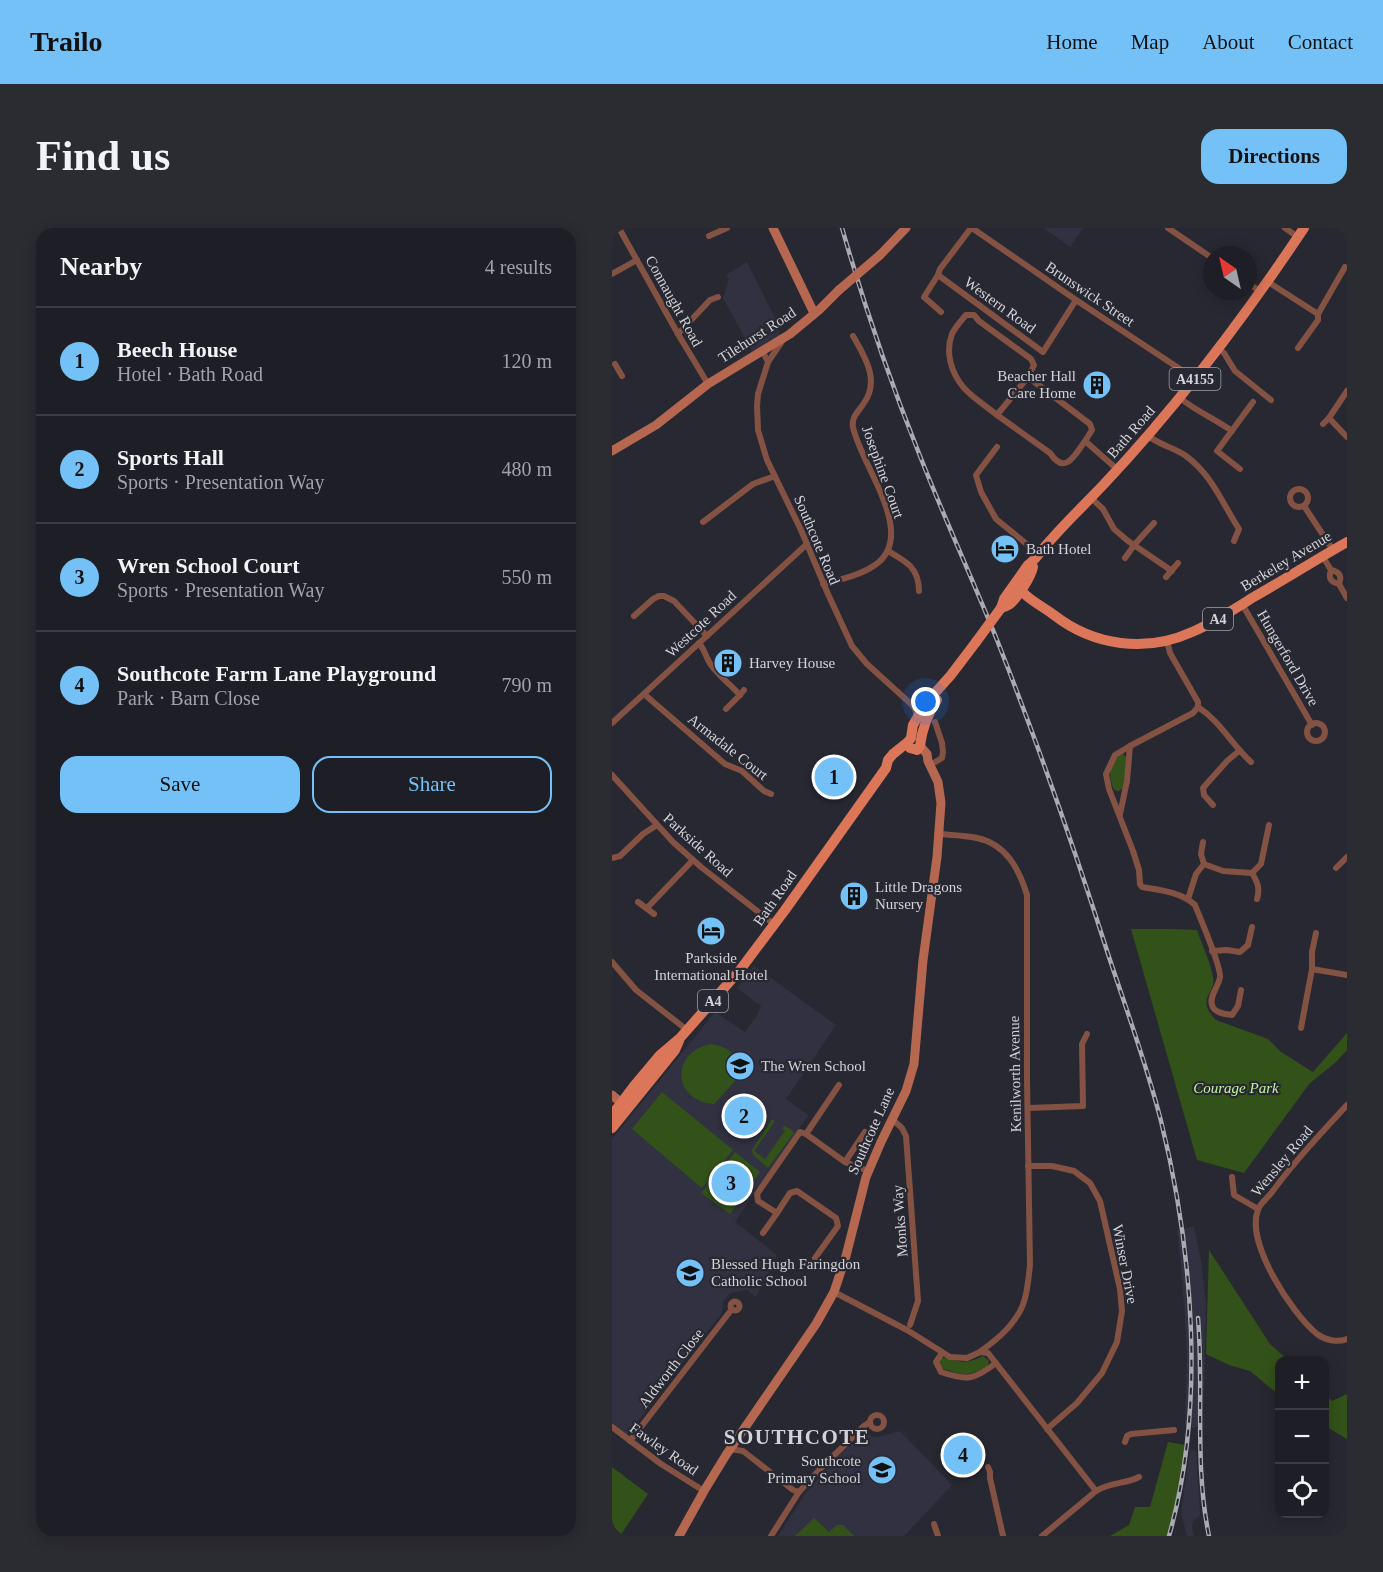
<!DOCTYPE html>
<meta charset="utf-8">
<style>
body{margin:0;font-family:"Times New Roman",serif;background:#2b2b32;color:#f1f3f6}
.controls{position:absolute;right:18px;bottom:18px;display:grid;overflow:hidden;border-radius:12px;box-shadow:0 3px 15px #0003}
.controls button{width:54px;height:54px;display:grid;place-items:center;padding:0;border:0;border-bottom:2px solid #3c3c43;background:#1e1e26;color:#f1f3f6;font:30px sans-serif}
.compass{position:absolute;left:591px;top:18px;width:54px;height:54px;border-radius:50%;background:#1e1e26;box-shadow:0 3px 15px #0003;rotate:326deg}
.you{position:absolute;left:314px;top:474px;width:21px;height:21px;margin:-15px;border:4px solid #fff;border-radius:50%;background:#1a73e8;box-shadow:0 0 0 9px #1a73e833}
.badge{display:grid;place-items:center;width:39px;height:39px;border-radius:50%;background:#73c1f6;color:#111;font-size:20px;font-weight:700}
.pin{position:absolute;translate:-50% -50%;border:3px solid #fff;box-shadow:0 2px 6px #0006}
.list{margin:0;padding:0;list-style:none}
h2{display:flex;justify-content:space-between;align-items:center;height:78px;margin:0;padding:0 24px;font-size:26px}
h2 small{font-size:20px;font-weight:400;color:#a1a2a7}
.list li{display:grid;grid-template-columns:39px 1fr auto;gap:18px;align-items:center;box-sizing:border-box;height:108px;padding:0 24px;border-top:2px solid #3c3c43}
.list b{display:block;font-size:22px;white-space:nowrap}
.list p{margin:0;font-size:20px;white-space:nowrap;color:#a1a2a7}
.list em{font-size:20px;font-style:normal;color:#a1a2a7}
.actions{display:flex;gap:12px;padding:18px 24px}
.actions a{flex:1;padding:14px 0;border:2px solid #73c1f6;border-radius:18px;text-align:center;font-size:21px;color:#73c1f6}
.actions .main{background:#73c1f6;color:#111}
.icon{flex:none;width:33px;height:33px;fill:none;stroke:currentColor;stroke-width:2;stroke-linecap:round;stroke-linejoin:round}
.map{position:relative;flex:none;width:735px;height:1308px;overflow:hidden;border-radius:18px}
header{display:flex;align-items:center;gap:36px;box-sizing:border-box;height:84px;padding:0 30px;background:#73c1f6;color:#111}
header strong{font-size:28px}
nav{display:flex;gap:33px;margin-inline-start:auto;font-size:21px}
.intro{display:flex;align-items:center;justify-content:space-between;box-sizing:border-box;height:144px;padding:0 36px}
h1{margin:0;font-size:42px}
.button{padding:15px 27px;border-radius:18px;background:#73c1f6;color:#111;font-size:21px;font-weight:700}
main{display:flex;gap:36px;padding:0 36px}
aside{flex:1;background:#1e1e26;border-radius:18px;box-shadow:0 3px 15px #0003}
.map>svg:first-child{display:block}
.built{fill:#323141}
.green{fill:#335219}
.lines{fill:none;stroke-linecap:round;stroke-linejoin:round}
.street{stroke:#845243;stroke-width:6}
.secondary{stroke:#b66750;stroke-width:9}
.primary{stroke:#dc7659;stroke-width:10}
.rail-casing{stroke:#aaaab1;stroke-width:4.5}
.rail{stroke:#282832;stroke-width:2;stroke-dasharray:7;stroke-linecap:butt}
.secondary-bridge{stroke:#b66750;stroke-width:9}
.primary-bridge{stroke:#dc7659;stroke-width:10}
.labels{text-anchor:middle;stroke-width:4.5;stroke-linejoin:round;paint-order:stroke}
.shield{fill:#282832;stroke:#9f9fa6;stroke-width:1.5}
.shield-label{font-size:14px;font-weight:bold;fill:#d2d2d8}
.street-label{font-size:15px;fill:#d2d2d8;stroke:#282832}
.poi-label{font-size:15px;fill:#d2d2d8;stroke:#282832;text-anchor:start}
.park-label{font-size:15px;font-style:italic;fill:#bef39b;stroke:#282832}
.district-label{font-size:21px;font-weight:bold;letter-spacing:1.5px;fill:#d2d2d8;stroke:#282832}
</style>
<header>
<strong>Trailo</strong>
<nav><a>Home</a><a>Map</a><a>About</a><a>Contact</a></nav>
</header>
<div class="intro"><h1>Find us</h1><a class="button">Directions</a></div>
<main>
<aside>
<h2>Nearby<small>4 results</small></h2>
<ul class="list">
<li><span class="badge">1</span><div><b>Beech House</b><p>Hotel · Bath Road</p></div><em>120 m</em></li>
<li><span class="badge">2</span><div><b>Sports Hall</b><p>Sports · Presentation Way</p></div><em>480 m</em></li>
<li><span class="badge">3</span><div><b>Wren School Court</b><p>Sports · Presentation Way</p></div><em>550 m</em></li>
<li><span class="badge">4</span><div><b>Southcote Farm Lane Playground</b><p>Park · Barn Close</p></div><em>790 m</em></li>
</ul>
<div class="actions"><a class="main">Save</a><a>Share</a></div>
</aside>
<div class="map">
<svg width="735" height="1308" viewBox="0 0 735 1308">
<rect width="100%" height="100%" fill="#282832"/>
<g class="built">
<polygon points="432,0 471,0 458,19"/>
<polygon points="135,34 162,88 166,98 168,107 140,123 111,70 117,51 114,47"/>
<polygon points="142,738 224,797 174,871 196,887 123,994 165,1027 144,1069 135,1062 118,1065 111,1074 110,1085 15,1207 0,1195 0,911 103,784 133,804 144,789 149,778 125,760"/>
<polygon points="582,998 589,1032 594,1076 592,1166 587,1198 580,1200 580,1195 579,1200 573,1200 575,1125 573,1090 567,1017 565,1003"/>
<polygon points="288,1203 340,1257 292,1308 166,1308 193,1266 227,1227 253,1204 260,1209 266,1209"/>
<polygon points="578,1222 584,1223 587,1268 588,1287 581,1293 580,1299 582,1308 575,1308 569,1285"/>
</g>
<g class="green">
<path d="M511 526 515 530 511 560 507 563 502 562C496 547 497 540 506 527Z"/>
<path d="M519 701H558L585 702C590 717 598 733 601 749 605 766 582 770 604 792L656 811 669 824 701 844 735 805V822L724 834 697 856 632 945 585 932Z"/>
<path d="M99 816C116 819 122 824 128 840L123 853 102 876C60 873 58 824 99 816Z"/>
<polygon points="50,864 121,922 90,960 20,901"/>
<polygon points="160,891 162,893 162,895 142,923 153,931 173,903 170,900 173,898 180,902 182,905 156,940 141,927 140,922"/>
<polygon points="123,924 148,944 118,986 89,965"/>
<polygon points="597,1022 658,1116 676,1132 668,1132 667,1167 638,1143 617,1137 594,1126"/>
<path d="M371 1128 377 1133 376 1138C355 1149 351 1148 329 1140L327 1134 330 1130C336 1130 340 1132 346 1133 355 1135 363 1132 371 1128Z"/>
<polygon points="713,1166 720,1173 735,1166 735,1211 713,1198"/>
<polygon points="556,1214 573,1217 570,1254 557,1308 498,1308 517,1297 523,1279 538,1279"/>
<polygon points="342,1220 358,1220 361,1234 344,1237"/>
<polygon points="0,1239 36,1266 8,1308 0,1308"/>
<polygon points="202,1290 217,1304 225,1297 231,1297 242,1308 183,1308"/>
</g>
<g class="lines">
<g class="street">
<polyline points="7,0 66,106 96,156"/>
<polyline points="359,0 328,41 326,47 431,124 464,72"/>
<polyline points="360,0 464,72 583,151"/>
<polyline points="556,0 600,30"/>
<polyline points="673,0 686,9"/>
<polyline points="97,8 115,0"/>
<polyline points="0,46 25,32"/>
<polyline points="326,47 312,69 329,84"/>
<polyline points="656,54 706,86"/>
<polyline points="636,55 649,64"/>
<polyline points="66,106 98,72 106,69"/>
<polyline points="686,120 706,92 706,86 733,39"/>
<polyline points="607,121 612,125 623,143 659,172"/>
<polyline points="151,124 156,134 146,166 145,178 146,202 155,232 189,302 216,366 240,418 255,436 299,476 303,481 305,490"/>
<polyline points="156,134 171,112"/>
<polyline points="3,136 10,148"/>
<path d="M568 170C584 183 603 191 620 203"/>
<path d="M385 187C374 178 361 170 352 160 339 145 333 124 340 106 343 99 349 93 354 87H362L367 93 419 131 422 137 416 149"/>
<polyline points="717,190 735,209"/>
<polyline points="711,196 717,190 735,163"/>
<path d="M536 208C548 217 563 220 574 228 600 247 610 275 627 301L622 313"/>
<path d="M473 213 480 202 478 196 416 149 385 187 438 225C453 248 463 227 473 213L506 242"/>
<polyline points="385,219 364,247 369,264 384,291 427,326"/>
<polyline points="628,241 605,223 641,174"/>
<circle cx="687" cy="270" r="9"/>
<polyline points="479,270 491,281 502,301 516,313 560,343"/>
<polyline points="692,278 721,322"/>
<polyline points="91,294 141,256 163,248"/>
<path d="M276 323C294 333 307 340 307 363"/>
<path d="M711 329 719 342C716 351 719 354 727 356L735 370"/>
<polyline points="513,330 523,316 542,295"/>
<path d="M719 342C728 344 730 348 727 356"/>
<polyline points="554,349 566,335"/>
<path d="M211 356C227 352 249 347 263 337 307 307 248 236 241 199 239 189 247 183 252 175 268 152 253 129 241 108"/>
<polyline points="630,376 700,497"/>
<polyline points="22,388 41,371 47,368 52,368 62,373 95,408"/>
<path d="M555 413 558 425 586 474V479C608 493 620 517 639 534"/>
<path d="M87 415C93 422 94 430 99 437 107 448 119 457 128 467L132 462"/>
<polyline points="32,466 113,536 130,543 152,563 159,566"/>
<path d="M586 479 581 485 518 518 503 527 494 546 497 561 521 623 527 642 528 656 530 659C548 662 569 664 583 677 588 690 609 737 608 749 607 758 597 768 600 777 602 785 613 786 620 787L626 778 629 762"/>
<polyline points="114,481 128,467"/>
<polyline points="0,495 195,316"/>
<circle cx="704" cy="504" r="9"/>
<polyline points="318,537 330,530 331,524 330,515 323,494"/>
<polyline points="0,547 61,614 89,639 163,697"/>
<polyline points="601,577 592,567 591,560 615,533 627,523"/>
<polyline points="508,586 515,553 518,518"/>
<path d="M327 606C339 607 352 607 365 610 394 616 407 641 415 667V852L418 1037C416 1054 415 1074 405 1088 396 1103 381 1114 368 1124"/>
<polyline points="591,614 589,626 592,636"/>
<polyline points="0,630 8,628 31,606 45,597"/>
<polyline points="724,640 735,629"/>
<path d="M640 645C646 655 648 660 645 671"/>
<polyline points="576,671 584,646 592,636 611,643 640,645 649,636 657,597"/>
<polyline points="26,674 42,686"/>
<polyline points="35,680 81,632"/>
<polyline points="600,723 615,722 628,724 636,717 640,699"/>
<polyline points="0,734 24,762 75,802"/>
<polyline points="700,741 735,747"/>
<polyline points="689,800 700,741 700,724 704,705"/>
<path d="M735 877C709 905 683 933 660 964 656 970 648 975 646 982 633 1014 680 1086 705 1106 713 1112 725 1115 735 1111"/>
<polyline points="416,880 471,878 470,816 475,806"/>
<polyline points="281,892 290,900 294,908 306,1073 298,1097"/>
<polyline points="194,906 227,857"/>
<polyline points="233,934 253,904"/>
<polyline points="416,938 440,938 462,943 478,955 488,973 508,1061 510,1083 505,1114 490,1145 465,1175 435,1201"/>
<polyline points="620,949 622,967 646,981"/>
<polyline points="151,1005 165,985"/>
<polyline points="203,1030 226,998 224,990 185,963 178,965 165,985 146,973 145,966 188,904 194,906 233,934 256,943"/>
<path d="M222 1064 295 1102 338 1129 355 1130 368 1124 376 1125 484 1263C498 1254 514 1256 527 1249"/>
<circle cx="123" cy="1078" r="4.5"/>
<path d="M330 1125 324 1134 329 1144C355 1153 362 1152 384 1135"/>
<circle cx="265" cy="1194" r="7"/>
<polyline points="0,1199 49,1236 92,1263"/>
<polyline points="18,1213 120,1081"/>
<polyline points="513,1214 515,1208 519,1206 562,1202"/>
<polyline points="118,1221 131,1223 181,1262 187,1264"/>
<polyline points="376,1239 378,1244 378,1250 391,1308"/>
<polyline points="322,1296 326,1308"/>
<polyline points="159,1308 187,1264 209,1240 252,1198 258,1194"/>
<polyline points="430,1308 484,1263"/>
</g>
<g class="secondary">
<polyline points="161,0 202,85"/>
<polyline points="268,27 294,0"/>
<polyline points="0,223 44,197 96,156 178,106 207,82 227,62"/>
<polyline points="0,867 14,879"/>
<polyline points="67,1308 92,1263 114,1227 204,1096 222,1064 234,1028 254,949 269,914 294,863 302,836 311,732 325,629 329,575 326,554 316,533 315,526 308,518"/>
</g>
<g class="primary">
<path d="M404 355C412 370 429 377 442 387 482 418 534 425 580 404 601 395 621 382 640 370 672 352 703 332 735 314"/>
<path d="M389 380 392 371 416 337C424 331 429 323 435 316 444 306 453 296 463 286 550 199 624 102 692 0"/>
<path d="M389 380C392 379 395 378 398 376 406 369 419 349 421 339"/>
<path d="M298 520 305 522 308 518C310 501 315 487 325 472"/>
<polyline points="0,887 22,858 48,827 68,810 128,742 173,682 274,540 276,532 281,526 296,514 299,510 301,497 314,475 339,447 364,414"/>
<polyline points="0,900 63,822 67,813"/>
</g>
<g class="rail-casing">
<g id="rail">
<path d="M230 0C252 77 278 153 308 228 332 289 360 350 385 412 426 516 463 622 497 729 515 783 535 838 549 893 581 1023 594 1178 557 1308"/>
<path d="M586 1090C592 1162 582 1236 597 1308"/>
</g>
</g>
<use href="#rail" class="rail"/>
<polyline class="secondary-bridge" points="227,62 268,27"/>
<polyline class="primary-bridge" points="364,414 389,380"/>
</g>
<defs>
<g id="building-disc" transform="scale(1.5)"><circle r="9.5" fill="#73c1f6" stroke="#282832"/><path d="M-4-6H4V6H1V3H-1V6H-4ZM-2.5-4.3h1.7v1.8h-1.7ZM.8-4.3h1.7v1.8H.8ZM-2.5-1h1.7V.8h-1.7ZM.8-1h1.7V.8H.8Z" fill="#111"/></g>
<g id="hotel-disc" transform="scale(1.5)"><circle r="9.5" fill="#73c1f6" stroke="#282832"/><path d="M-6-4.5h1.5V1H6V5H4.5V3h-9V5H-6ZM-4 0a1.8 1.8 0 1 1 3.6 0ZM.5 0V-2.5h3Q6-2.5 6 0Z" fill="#111"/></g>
<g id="school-disc" transform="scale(1.5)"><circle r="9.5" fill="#73c1f6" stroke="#282832"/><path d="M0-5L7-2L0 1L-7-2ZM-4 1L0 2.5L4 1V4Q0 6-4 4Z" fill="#111"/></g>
</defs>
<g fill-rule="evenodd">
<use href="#building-disc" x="485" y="157"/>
<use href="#hotel-disc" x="393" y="321"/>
<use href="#building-disc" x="116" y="435"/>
<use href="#building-disc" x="242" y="668"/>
<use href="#hotel-disc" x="99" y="703"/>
<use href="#school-disc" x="128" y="838"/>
<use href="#school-disc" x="78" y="1045"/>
<use href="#school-disc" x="270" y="1242"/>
</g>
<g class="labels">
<g class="shield">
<rect x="557.5" y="140" width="51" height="22" rx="4.5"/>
<rect x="591" y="380" width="30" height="22" rx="4.5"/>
<rect x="86" y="762" width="30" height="22" rx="4.5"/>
</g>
<g class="shield-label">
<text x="583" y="156">A4155</text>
<text x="606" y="396">A4</text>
<text x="101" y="778">A4</text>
</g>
<g class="street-label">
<text transform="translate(478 66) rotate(34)" y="5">Brunswick Street</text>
<text transform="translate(62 73) rotate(61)" y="5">Connaught Road</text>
<text transform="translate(388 77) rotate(36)" y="5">Western Road</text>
<text transform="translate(145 107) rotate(-33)" y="5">Tilehurst Road</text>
<text transform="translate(519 204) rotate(-49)" y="5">Bath Road</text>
<text transform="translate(271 244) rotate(70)" y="5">Josephine Court</text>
<text transform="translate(205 312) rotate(67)" y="5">Southcote Road</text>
<text transform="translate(674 333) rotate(-31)" y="5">Berkeley Avenue</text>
<text transform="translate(89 396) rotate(-43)" y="5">Westcote Road</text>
<text transform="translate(676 430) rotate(60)" y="5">Hungerford Drive</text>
<text transform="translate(116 519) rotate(38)" y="5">Armadale Court</text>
<text transform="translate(86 617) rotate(42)" y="5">Parkside Road</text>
<text transform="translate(163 670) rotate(-55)" y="5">Bath Road</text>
<text transform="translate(403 846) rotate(-91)" y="5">Kenilworth Avenue</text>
<text transform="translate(259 903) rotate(-66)" y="5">Southcote Lane</text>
<text transform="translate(670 933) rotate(-50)" y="5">Wensley Road</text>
<text transform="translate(288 993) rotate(-94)" y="5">Monks Way</text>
<text transform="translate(513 1036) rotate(79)" y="5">Winser Drive</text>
<text transform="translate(59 1140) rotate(-52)" y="5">Aldworth Close</text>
<text transform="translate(52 1221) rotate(35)" y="5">Fawley Road</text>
</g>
<g class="poi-label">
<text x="464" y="153" text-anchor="end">Beacher Hall<tspan x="464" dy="17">Care Home</tspan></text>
<text x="414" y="326">Bath Hotel</text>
<text x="137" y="440">Harvey House</text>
<text x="263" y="664">Little Dragons<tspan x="263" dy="17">Nursery</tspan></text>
<text x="99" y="735" text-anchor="middle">Parkside<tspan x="99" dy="17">International Hotel</tspan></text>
<text x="149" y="843">The Wren School</text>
<text x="99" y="1041">Blessed Hugh Faringdon<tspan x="99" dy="17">Catholic School</tspan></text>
<text x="249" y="1238" text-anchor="end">Southcote<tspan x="249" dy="17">Primary School</tspan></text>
</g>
<g class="park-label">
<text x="624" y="865">Courage Park</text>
</g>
<g class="district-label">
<text x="185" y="1216">SOUTHCOTE</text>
</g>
</g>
</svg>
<div class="controls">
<button>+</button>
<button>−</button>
<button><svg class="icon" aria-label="locate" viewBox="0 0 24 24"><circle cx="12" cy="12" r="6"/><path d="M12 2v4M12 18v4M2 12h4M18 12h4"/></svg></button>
</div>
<svg class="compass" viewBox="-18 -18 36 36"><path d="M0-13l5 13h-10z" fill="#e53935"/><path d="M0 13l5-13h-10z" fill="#a1a2a7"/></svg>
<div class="you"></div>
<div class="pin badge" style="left:222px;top:549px">1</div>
<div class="pin badge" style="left:132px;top:888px">2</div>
<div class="pin badge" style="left:119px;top:955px">3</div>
<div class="pin badge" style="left:351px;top:1227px">4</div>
</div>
</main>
